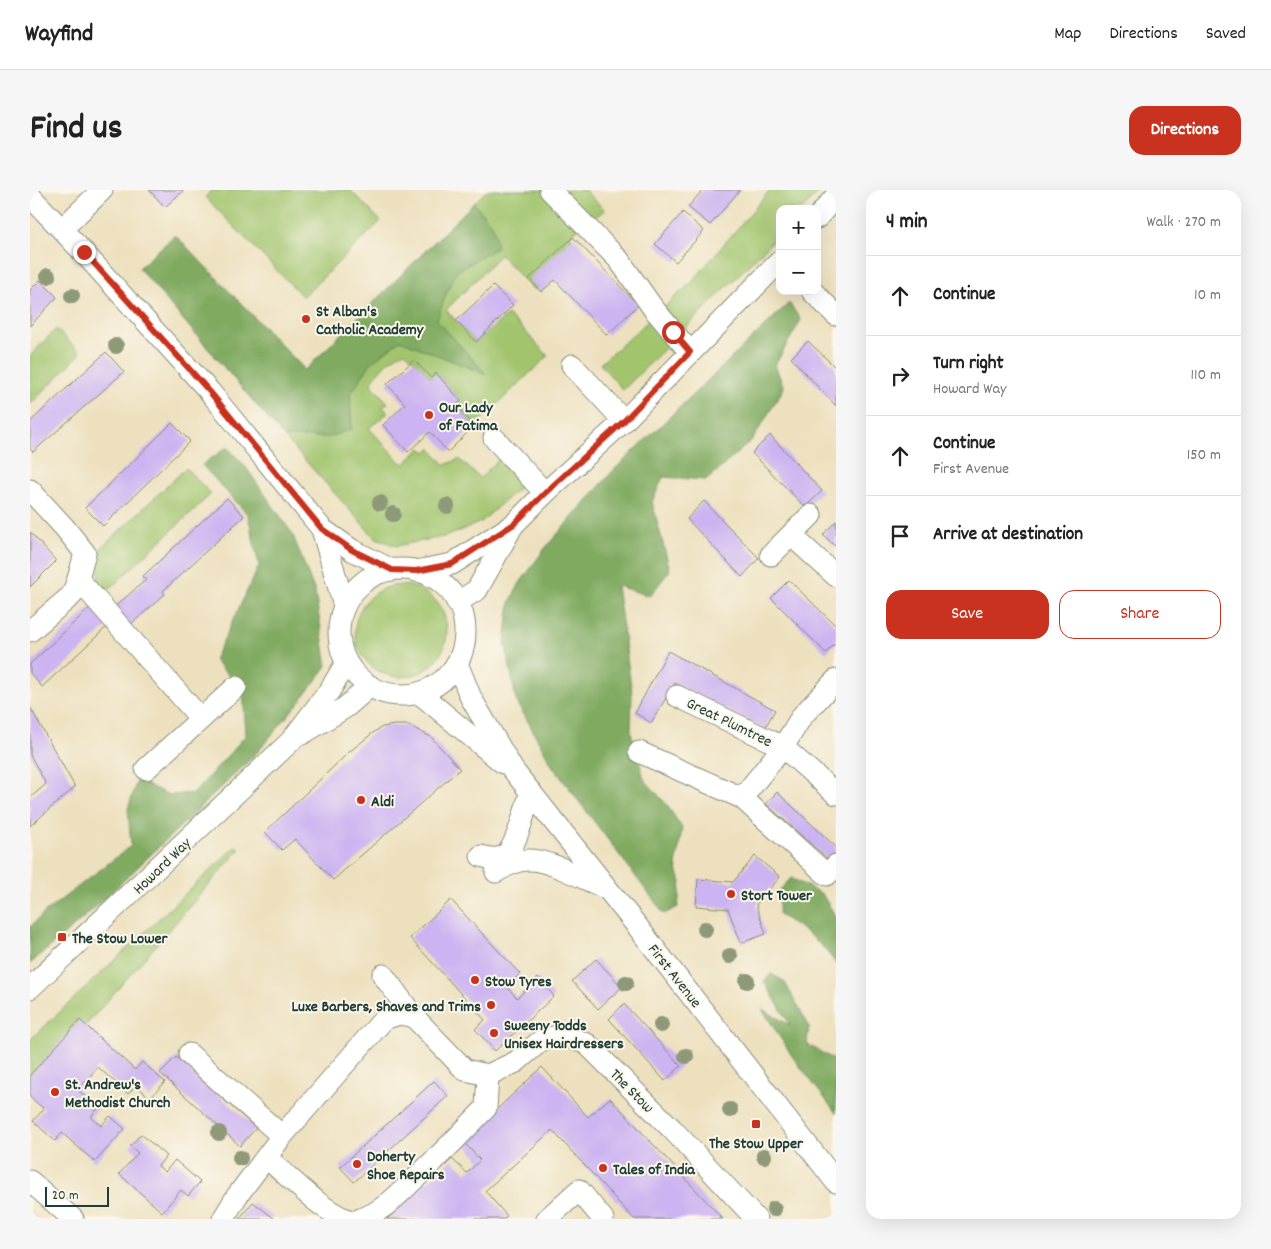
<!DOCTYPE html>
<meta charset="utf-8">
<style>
body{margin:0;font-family:Dekko,sans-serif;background:#f6f6f6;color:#222}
.controls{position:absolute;right:15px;top:15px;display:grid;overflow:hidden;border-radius:10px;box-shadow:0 5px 20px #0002}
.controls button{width:45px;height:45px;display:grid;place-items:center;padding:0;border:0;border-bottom:1px solid #e0e0e0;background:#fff;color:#222;font:25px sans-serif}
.scale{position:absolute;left:15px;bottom:12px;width:64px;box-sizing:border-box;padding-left:5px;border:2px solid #1f3d34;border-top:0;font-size:14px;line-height:18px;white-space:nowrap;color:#1f3d34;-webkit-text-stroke:4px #fbf7ec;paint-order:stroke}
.stop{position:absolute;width:15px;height:15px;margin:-11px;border:4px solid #c8321e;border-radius:50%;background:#fff}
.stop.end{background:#c8321e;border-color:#fff;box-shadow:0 1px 5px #0008}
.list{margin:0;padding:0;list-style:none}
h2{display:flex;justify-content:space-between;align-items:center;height:65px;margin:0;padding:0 20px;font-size:21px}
h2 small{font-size:16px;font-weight:400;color:#767676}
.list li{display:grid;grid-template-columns:32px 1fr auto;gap:15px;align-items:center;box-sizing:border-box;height:80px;padding:0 20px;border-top:1px solid #e0e0e0}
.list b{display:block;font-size:19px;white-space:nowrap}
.list p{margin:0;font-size:16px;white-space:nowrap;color:#767676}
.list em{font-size:16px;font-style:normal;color:#767676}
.actions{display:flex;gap:10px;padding:15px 20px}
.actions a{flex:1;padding:11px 0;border:1px solid #c8321e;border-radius:15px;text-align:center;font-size:18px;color:#c8321e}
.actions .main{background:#c8321e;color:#fff}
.icon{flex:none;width:28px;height:28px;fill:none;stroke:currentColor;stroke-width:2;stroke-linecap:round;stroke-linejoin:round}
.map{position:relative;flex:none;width:806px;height:1029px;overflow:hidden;border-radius:15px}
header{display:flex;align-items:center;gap:30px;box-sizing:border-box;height:70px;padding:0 25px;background:#fff;border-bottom:1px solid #e0e0e0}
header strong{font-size:24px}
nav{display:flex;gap:28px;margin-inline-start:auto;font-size:18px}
.intro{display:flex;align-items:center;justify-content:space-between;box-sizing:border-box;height:120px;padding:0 30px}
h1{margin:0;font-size:35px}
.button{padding:12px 22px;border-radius:15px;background:#c8321e;color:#fff;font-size:18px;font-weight:700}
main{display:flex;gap:30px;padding:0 30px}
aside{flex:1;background:#fff;border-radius:15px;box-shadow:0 5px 20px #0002}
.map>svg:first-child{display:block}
.green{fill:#a1c46d;stroke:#608050}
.forest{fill:#80aa60;stroke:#50744a}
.building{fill:#ccb3f1}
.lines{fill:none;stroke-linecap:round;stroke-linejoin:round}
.minor-casing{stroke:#868e79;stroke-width:23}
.minor{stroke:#fff;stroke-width:21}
.tree{fill:#8e997a}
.route{stroke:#c8321e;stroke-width:6}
.poi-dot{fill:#c8321e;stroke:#fbf7ec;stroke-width:2}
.labels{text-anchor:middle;stroke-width:4;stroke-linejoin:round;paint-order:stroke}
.poi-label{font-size:16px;font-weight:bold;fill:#1f3d34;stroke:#fbf7ec;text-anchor:start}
.street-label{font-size:16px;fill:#1f3d34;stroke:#fbf7ec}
</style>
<header>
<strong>Wayfind</strong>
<nav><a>Map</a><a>Directions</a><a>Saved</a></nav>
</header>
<div class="intro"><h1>Find us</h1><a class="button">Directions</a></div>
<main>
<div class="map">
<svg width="806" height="1029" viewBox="0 0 806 1029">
<rect width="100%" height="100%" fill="#fbf7ec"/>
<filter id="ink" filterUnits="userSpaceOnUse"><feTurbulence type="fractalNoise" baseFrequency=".02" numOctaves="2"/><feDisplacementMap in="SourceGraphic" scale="10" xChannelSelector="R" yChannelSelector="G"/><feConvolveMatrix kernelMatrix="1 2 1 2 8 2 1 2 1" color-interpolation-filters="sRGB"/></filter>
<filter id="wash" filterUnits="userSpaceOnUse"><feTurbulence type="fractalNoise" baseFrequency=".0096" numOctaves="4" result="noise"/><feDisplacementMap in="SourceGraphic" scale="20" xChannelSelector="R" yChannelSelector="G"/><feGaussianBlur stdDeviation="1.12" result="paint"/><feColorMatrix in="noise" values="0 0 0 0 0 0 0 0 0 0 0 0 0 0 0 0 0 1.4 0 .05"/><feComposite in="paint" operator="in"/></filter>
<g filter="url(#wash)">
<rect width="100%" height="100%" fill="#ede0be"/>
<g class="green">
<polygon points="182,0 320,0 351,31 273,107 175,7"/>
<path d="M457 0H555L575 20 540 45 549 60 504 100 470 65 416 120 446 152 477 125 489 135 518 166 444 236 426 215 431 211 407 184 401 188 375 162C362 166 347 181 341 194L358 213 353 217 358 223 339 238 369 271 375 274 390 258 396 262 400 258 415 275 429 269 450 288 472 266 486 281 491 296 451 332 418 346 366 356 344 347 254 247 109 78 145 45 275 180Z"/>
<polygon points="740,0 790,0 773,19 750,19 750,44 593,200 570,174 662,92"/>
<polygon points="26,139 51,163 0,215 0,166"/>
<polygon points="156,278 181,304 76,402 69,394 68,361"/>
<circle cx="371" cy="441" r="46"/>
<polygon points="206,656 210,659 57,834 0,893 0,850"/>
</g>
<g class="forest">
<polygon points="444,13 463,36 467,57 426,82 416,104 407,130 457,185 370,150 341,173 320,205 322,239 299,247 254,247 109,78 145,45 275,180"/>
<polygon points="759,113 771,130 745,175 754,198 723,249 677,290 633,287 622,312 640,380 620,406 587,396 602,503 601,542 614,589 637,615 652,638 646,676 651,692 648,717 634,724 523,577 486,510 475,452 480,412 490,393 516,357 583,281"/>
<polygon points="197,257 215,276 262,343 285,402 297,476 266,516 224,566 66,717 0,774 0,737 14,723 101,656 98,619 107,590 139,605 164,603 216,545 213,501 184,470 229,376 218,325 172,275"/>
<path d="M761 688 792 704 806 727V774C791 751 772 738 749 725V701Z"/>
<polygon points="741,784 754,791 779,836 777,854 806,871 806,923 762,866 732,819 760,835 734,791"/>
</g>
<g id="blocks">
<g class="building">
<polygon points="119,0 154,0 135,17"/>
<polygon points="673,0 710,0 680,35 658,17"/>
<polygon points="653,22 674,41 646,72 625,54"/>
<polygon points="543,47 608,115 577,145 525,90 511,102 499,89"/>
<polygon points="10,90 27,107 0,136 0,100"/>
<polygon points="463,96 483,115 446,152 426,131"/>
<polygon points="778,151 806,178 806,216 761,168"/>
<polygon points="76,162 94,182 3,262 0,259 0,232"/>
<polygon points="384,170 401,188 406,183 431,211 426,215 444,236 418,262 400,242 378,262 353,235 375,214 357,194"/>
<polygon points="142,233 160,251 73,336 55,318"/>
<polygon points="740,245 792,301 775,317 722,263"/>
<polygon points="197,308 214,326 133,401 135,404 98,437 82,419 117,389 112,387"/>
<polygon points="674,311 729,368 712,387 657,329"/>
<polygon points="806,331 806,357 793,345"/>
<polygon points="0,342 26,371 0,397"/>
<polygon points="759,390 806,436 806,453 796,463 741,408"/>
<polygon points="63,415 80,434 12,497 0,483 0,474"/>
<polygon points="638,461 745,520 734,539 645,493 621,533 605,523"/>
<polygon points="0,517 45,597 0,636 0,608 16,594 0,565"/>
<polygon points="364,535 378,535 401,547 430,579 303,690 265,649 252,660 235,642 319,562 344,542 352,537"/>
<polygon points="747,602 806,657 806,676 736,614"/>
<polygon points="725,666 750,687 726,715 736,744 711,753 698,719 666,716 668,689 703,692"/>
<polygon points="421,710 490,784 477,797 487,808 508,788 524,806 465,861 445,839 455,830 380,748"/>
<polygon points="566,769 592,797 568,819 542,791"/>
<polygon points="594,814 651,876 635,891 579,829"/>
<polygon points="50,830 105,880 112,872 135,892 120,908 106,895 98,904 68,877 48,900 68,918 61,927 71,936 80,926 95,939 65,972 32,943 25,951 3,931 14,919 0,907 0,885"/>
<polygon points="146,867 226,938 210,956 130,883"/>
<polygon points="512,877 558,927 580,908 693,1029 604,1029 522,940 455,1001 477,1026 474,1029 357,1029 422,969 437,983 450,970 433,951"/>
<polygon points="404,891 418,906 324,992 310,977"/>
<polygon points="111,944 136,966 128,976 135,982 145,970 170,992 158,1006 151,1000 132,1022 89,984 108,963 100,956"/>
<polygon points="223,1012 245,1029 209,1029"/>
</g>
</g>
</g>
<g filter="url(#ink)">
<use href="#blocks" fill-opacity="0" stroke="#868e79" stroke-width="1"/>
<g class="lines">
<g class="minor-casing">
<g id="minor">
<polyline points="520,0 589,70 623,118 660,162"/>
<polyline points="0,6 54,63 180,202 292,339 322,360 362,380"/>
<polyline points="787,28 806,6"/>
<polyline points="32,39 72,0"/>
<polyline points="782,101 806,125"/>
<polyline points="542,175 594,231"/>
<polyline points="464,248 515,303"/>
<polyline points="0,300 34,337 55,363 48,389 42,405 0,441"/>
<polyline points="781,325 761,345 806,386"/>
<polyline points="292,339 314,416"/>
<polyline points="741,365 761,345"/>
<circle cx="372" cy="442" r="63"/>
<polyline points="386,381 422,374 484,334 515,303 594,231 750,71"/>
<polyline points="48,389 171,529"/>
<polyline points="427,412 447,400 482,337"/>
<polyline points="427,473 441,508 483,580 607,736 806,992"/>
<polyline points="806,490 772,526 753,557 806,604"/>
<polyline points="389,503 473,573"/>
<polyline points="647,506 753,557 712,608"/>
<polyline points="272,544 316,517 340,496"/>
<polyline points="609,562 712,608 797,685 806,675"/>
<polyline points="116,579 206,497"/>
<path d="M451 666C459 668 466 670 474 666 487 658 495 618 501 602"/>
<path d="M466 682C476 676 486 670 498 670 518 669 556 690 575 698"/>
<polyline points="353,785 383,826"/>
<polyline points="0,798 261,551 300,500 316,473"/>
<polyline points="159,864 252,946"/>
<path d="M237 968C257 985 292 1021 316 1029"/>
<polyline points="0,991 43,1029"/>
<polyline points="193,1029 207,1006 252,946 354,829 369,824 383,826 435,880 458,885 486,872 514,848 536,846 557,854 643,940 726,1029"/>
<path d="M330 1029C354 1022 370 1002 388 986 411 964 434 941 456 918L458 885"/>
<polyline points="517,1029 549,1000 573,1029"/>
</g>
</g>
<use href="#minor" class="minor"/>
</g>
<g class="tree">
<circle cx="18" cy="86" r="8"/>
<circle cx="42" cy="106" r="8"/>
<circle cx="86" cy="156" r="8"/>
<circle cx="350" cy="313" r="8"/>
<circle cx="417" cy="316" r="8"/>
<circle cx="363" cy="324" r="8"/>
<circle cx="675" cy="739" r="8"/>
<circle cx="700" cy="766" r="8"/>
<circle cx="717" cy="791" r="8"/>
<circle cx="596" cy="793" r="8"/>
<circle cx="631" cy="835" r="8"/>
<circle cx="656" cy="866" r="8"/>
<circle cx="700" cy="920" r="8"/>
<circle cx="189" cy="943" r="8"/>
<circle cx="734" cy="966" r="8"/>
<circle cx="210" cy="968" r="8"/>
<circle cx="744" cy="1019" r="8"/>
</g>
</g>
<g class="lines" filter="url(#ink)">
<polyline class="route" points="54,62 180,202 292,339 322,360 362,380 386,381 422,374 484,334 515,303 594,231 660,162 643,142"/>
</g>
<g class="poi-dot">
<circle cx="276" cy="129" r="5"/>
<circle cx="399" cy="225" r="5"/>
<circle cx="331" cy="610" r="5"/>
<circle cx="701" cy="704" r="5"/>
<rect x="27" y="742" width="10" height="10" rx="2.5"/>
<circle cx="445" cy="790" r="5"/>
<circle cx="461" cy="815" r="5"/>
<circle cx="464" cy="843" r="5"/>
<circle cx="25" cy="902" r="5"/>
<rect x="721" y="929" width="10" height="10" rx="2.5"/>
<circle cx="327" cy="974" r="5"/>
<circle cx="573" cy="978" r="5"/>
</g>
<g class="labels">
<g class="poi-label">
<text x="286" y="126">St Alban's<tspan x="286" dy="18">Catholic Academy</tspan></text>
<text x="409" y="222">Our Lady<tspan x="409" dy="18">of Fatima</tspan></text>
<text x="341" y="616">Aldi</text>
<text x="711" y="710">Stort Tower</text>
<text x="42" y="753">The Stow Lower</text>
<text x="455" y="796">Stow Tyres</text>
<text x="451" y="821" text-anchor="end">Luxe Barbers, Shaves and Trims</text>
<text x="474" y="840">Sweeny Todds<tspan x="474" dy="18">Unisex Hairdressers</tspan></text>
<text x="35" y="899">St. Andrew's<tspan x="35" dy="18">Methodist Church</tspan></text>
<text x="726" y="958" text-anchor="middle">The Stow Upper</text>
<text x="337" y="971">Doherty<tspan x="337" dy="18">Shoe Repairs</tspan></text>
<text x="583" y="984">Tales of India</text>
</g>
<g class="street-label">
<text transform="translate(700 531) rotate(26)" y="6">Great Plumtree</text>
<text transform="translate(131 675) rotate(-44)" y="6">Howard Way</text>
<text transform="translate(646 785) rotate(52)" y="6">First Avenue</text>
<text transform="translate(603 900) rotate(45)" y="6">The Stow</text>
</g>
</g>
</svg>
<div class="controls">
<button>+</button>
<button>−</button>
</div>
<div class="scale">20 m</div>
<div class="stop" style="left:643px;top:142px"></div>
<div class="stop end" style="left:54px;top:62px"></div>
</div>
<aside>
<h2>4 min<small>Walk · 270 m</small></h2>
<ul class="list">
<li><svg class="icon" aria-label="ahead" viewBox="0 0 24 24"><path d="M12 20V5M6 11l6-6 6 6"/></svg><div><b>Continue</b></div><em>10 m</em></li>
<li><svg class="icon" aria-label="right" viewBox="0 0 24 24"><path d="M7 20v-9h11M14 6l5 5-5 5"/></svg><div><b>Turn right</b><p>Howard Way</p></div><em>110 m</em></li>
<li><svg class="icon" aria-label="ahead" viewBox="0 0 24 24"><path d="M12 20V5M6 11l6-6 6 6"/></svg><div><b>Continue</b><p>First Avenue</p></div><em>150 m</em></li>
<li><svg class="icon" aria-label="arrive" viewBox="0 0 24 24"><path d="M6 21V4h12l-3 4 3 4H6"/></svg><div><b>Arrive at destination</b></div></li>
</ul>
<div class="actions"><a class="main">Save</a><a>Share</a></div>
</aside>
</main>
